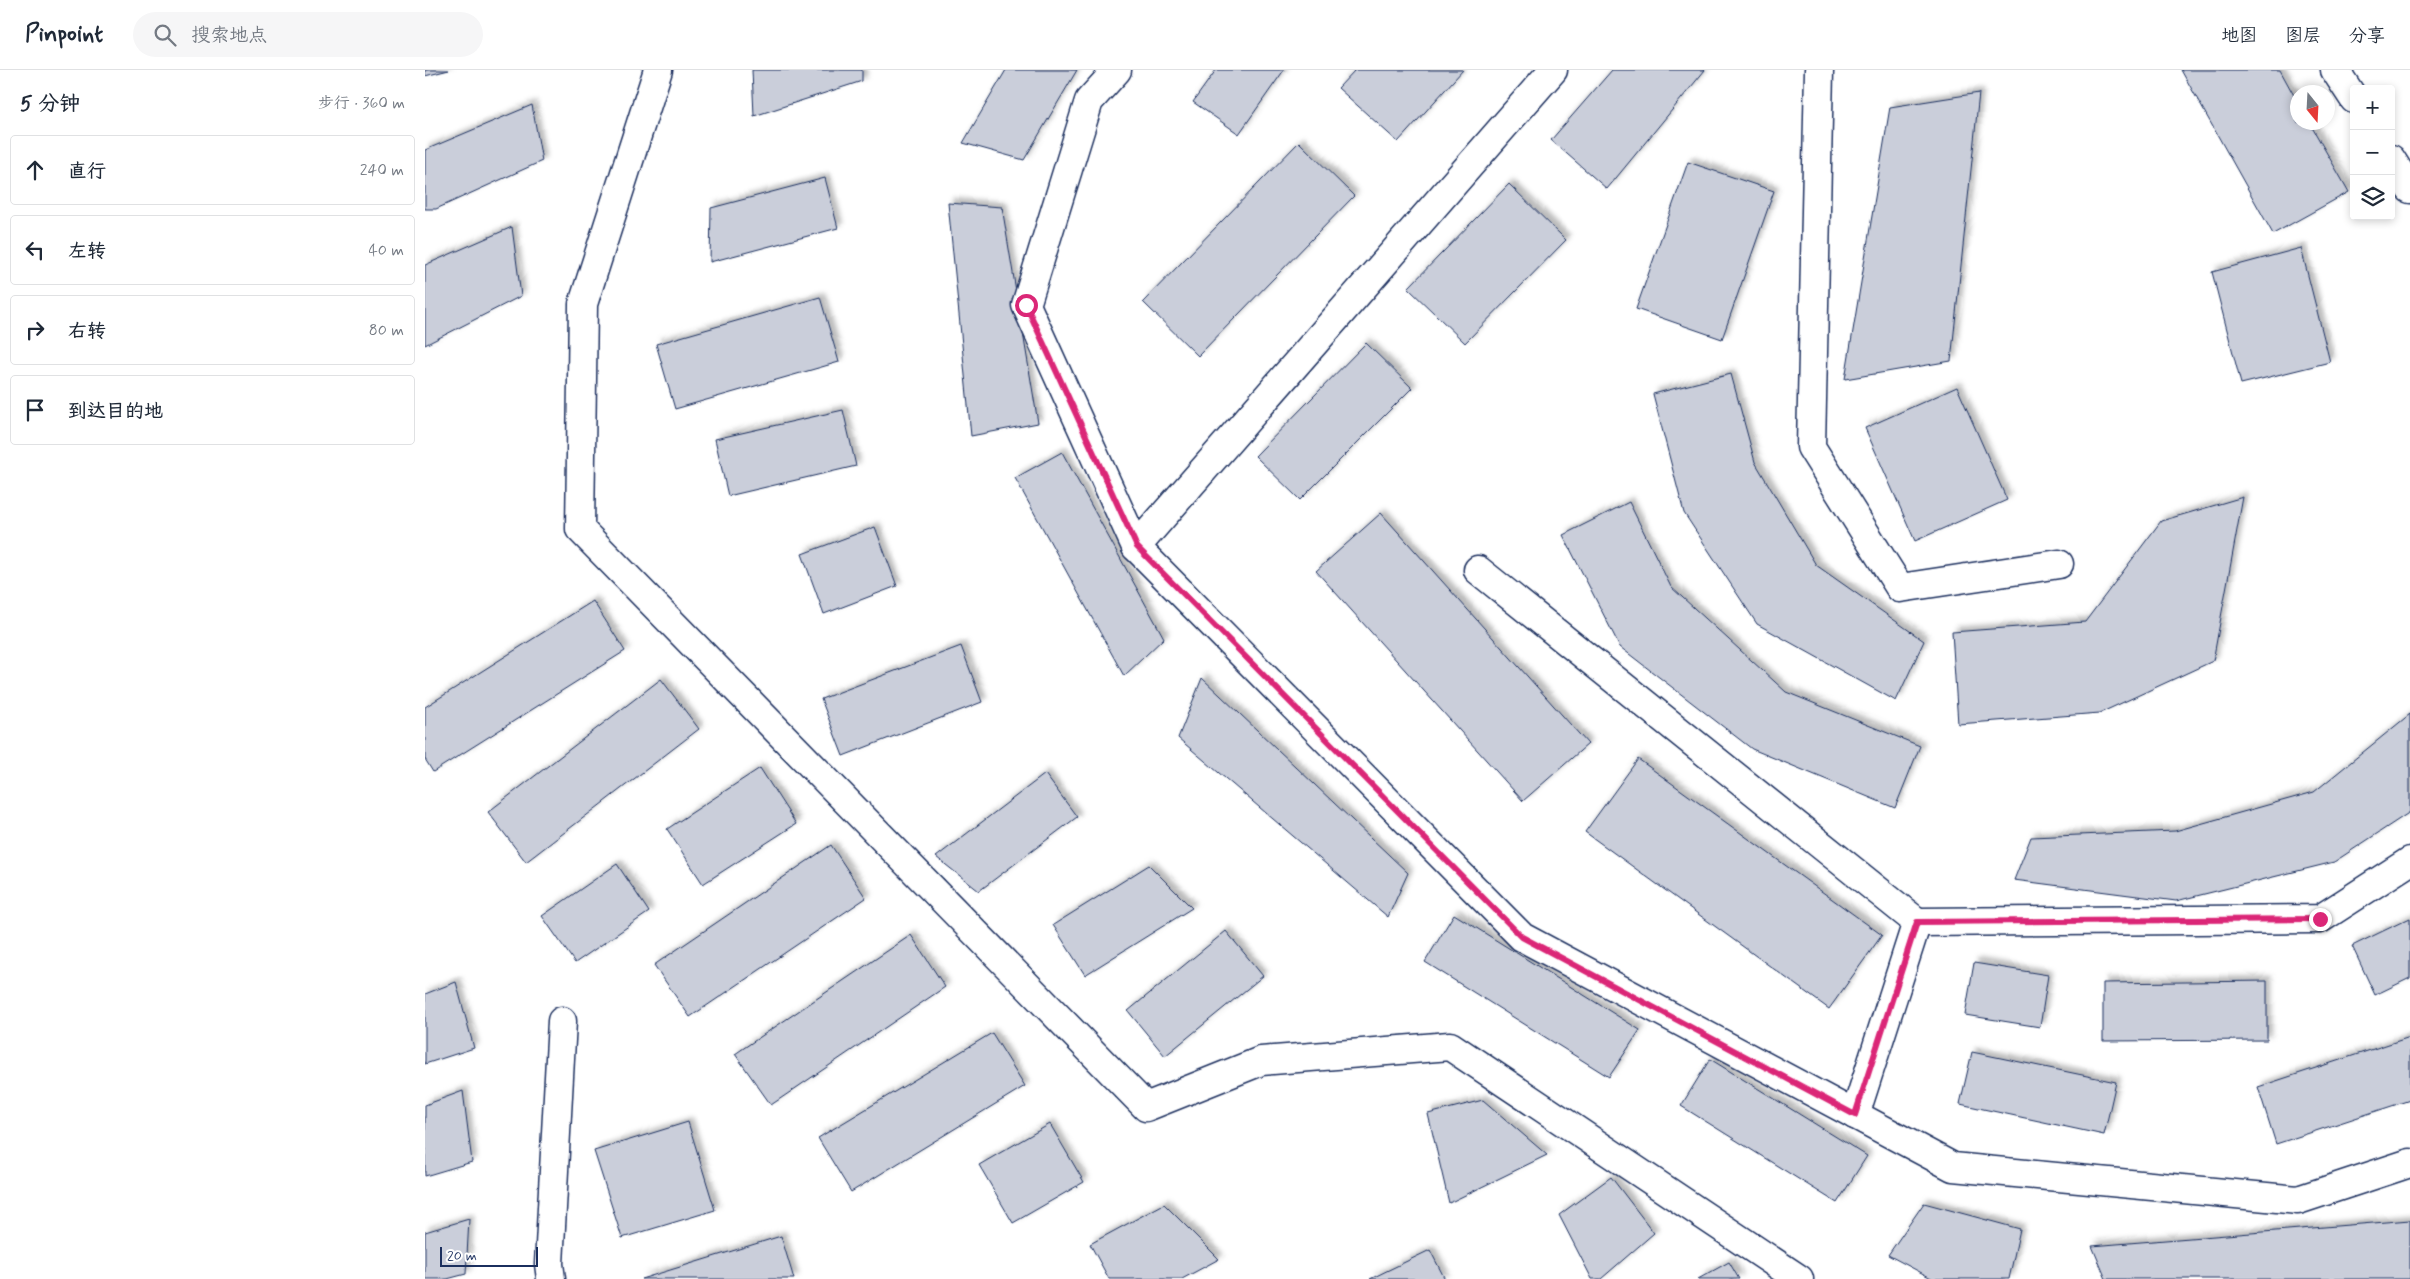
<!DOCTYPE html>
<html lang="zh">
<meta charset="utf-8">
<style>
body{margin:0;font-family:Mynerve,"LXGW WenKai TC",sans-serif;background:#f6f6f7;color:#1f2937}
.controls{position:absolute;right:15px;top:15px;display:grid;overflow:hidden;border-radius:5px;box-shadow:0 2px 8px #0003}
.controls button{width:45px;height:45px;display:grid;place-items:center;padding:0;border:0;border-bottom:1px solid #e0e1e3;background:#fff;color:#1f2937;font:25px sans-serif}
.compass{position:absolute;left:1865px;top:15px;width:45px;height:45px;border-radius:50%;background:#fff;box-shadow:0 2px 8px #0003;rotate:162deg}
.scale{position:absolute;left:15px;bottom:12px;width:98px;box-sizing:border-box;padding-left:5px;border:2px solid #1b2f5e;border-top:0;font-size:14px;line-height:18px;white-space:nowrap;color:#1b2f5e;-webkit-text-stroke:4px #fff;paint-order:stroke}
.stop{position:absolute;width:15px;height:15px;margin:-11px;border:4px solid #db2777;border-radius:50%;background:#fff}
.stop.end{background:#db2777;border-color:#fff;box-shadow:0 1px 5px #0008}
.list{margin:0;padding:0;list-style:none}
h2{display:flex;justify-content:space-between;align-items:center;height:65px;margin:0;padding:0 20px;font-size:21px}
h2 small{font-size:16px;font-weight:400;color:#747a83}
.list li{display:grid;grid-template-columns:32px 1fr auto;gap:15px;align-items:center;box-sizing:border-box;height:70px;margin:0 10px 10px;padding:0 10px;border:1px solid #e0e1e3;border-radius:5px}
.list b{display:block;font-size:19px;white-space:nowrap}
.list em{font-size:16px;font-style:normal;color:#747a83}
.icon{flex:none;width:28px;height:28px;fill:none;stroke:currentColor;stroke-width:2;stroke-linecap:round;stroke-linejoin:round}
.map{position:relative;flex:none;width:1985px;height:1209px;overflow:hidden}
header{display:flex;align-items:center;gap:30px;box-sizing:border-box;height:70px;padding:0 25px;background:#fff;border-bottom:1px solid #e0e1e3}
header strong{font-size:24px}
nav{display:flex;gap:28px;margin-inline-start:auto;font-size:18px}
.search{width:350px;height:45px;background:#f6f6f7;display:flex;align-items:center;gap:12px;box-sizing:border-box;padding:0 18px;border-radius:28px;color:#747a83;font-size:19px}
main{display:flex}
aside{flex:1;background:#fff}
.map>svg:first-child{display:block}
.building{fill:#caceda;stroke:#1b2f5e;filter:url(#shadow)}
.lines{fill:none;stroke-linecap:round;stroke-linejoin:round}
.minor-casing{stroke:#1b2f5e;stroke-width:31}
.minor{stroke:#fff;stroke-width:28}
.route{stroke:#db2777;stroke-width:6}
</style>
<header>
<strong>Pinpoint</strong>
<div class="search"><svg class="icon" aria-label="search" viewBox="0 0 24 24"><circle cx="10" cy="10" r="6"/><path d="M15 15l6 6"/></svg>搜索地点</div>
<nav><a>地图</a><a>图层</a><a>分享</a></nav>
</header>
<main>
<aside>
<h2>5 分钟<small>步行 · 360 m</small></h2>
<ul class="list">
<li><svg class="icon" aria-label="ahead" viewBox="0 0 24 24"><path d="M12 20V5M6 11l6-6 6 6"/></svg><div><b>直行</b></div><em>240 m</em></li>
<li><svg class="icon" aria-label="left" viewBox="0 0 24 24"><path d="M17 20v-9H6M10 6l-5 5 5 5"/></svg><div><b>左转</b></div><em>40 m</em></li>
<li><svg class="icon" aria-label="right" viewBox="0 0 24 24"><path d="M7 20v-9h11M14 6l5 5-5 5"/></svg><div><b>右转</b></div><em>80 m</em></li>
<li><svg class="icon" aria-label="arrive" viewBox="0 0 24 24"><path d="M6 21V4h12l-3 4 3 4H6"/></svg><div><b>到达目的地</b></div></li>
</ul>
</aside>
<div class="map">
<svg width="1985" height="1209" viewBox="0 0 1985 1209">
<defs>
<filter id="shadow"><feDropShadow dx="4.5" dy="-4.5" stdDeviation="2.5" flood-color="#0004"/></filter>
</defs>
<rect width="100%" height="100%" fill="#fff"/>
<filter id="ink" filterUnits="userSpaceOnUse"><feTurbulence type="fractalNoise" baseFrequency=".02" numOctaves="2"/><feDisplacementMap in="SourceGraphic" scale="10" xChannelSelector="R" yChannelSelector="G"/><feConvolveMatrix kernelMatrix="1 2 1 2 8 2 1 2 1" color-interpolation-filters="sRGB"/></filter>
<g filter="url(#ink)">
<g class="building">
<polygon points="0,0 24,0 0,6"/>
<polygon points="327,0 437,0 437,11 329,46"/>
<polygon points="581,0 652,0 599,90 538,73"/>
<polygon points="791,0 859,0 814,64 768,32"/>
<polygon points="930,0 1038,0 973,72 913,18"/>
<polygon points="1187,0 1280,0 1182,119 1126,70"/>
<polygon points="1756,0 1855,0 1872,31 1872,52 1884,52 1924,122 1848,164"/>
<polygon points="1554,23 1526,291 1420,309 1465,37"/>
<polygon points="107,35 117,91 11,139 0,139 0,80"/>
<polygon points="874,72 929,126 773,286 718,232"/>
<polygon points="1263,92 1349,121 1297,269 1211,239"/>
<polygon points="400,108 413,158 285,192 286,138"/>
<polygon points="1084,114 1141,170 1040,273 983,218"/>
<polygon points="523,133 577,137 613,353 546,366"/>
<polygon points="87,157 96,226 0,275 0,195"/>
<polygon points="1876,178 1905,292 1816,314 1787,202"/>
<polygon points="395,227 414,292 250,339 231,274"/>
<polygon points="941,273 987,318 875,430 830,386"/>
<polygon points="1306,304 1330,392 1391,495 1499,571 1471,631 1332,554 1259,443 1228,324"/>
<polygon points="1532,317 1582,430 1490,471 1440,358"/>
<polygon points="418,340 431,396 303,426 290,369"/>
<polygon points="637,382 739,568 699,606 590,408"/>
<polygon points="1818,427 1788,591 1675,643 1533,654 1527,562 1660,552 1736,451"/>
<polygon points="1204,432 1246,517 1361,622 1495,676 1470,738 1327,679 1195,577 1138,465"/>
<polygon points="956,443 1163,674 1098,731 891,501"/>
<polygon points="450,457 472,516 399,544 377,484"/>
<polygon points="168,531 200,581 8,702 0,689 0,637"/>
<polygon points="536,576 557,632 418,686 396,629"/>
<polygon points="777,608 983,803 963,847 753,668"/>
<polygon points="236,609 274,659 101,792 63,742"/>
<polygon points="1985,644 1985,742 1909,792 1751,831 1589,810 1606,767 1750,761 1889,722"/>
<polygon points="1213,689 1457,865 1404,939 1160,762"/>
<polygon points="335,698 371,754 278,814 242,759"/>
<polygon points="620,704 652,747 554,821 511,787"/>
<polygon points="406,775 441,828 265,947 229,895"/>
<polygon points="192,794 224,842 150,893 117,846"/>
<polygon points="724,795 767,838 660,905 628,855"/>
<polygon points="1029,844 1215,960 1184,1007 1000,892"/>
<polygon points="1985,848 1985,908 1950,925 1927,876"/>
<polygon points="801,861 838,906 740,986 703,941"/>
<polygon points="486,865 520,917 346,1035 310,984"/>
<polygon points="1549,893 1623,905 1615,957 1540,945"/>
<polygon points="1842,911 1842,970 1678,971 1678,913"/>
<polygon points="31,912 49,978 0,994 0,924"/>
<polygon points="567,963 600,1016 426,1122 393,1068"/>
<polygon points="1985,967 1985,1030 1851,1074 1833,1017"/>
<polygon points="1547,982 1691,1012 1679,1065 1535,1034"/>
<polygon points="1285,989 1442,1086 1412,1133 1256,1036"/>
<polygon points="38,1021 47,1092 0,1106 0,1035"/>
<polygon points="1058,1030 1122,1085 1024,1133 1003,1044"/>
<polygon points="263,1052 290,1140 197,1168 169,1081"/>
<polygon points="625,1054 659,1112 588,1153 554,1095"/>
<polygon points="1186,1107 1229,1163 1176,1209 1167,1209 1134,1145"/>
<polygon points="1499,1133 1595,1159 1584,1209 1508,1209 1463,1185"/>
<polygon points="739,1134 794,1189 757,1209 684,1209 665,1174"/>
<polygon points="44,1149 41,1204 22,1209 0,1209 0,1162"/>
<polygon points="1985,1150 1985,1209 1681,1209 1667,1176"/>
<polygon points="356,1166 369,1209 216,1209"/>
<polygon points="1005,1180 1020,1209 945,1209"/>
<polygon points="1304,1192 1314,1209 1273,1209"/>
</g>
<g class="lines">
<g class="minor-casing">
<g id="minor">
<polyline points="233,0 158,234 155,459 721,1037 836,991 1025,976 1374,1209"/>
<polyline points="692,0 664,31 601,235 711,477 1097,867 1528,1097 1873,1130 1985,1093"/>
<polyline points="1394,0 1386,377 1475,518 1634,494"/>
<polyline points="1910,0 1929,29"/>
<polyline points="1966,89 1985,119"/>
<polyline points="711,477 1128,0"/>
<polyline points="1053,500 1492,852 1430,1045"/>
<polyline points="1492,852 1895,849 1985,791"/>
<polyline points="126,1209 124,1194 137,951"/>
</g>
</g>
<use href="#minor" class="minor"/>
</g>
</g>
<g class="lines" filter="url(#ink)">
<polyline class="route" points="601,235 712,477 1097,867 1430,1045 1492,852 1895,849"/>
</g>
</svg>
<div class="controls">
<button>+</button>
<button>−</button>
<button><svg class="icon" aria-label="layers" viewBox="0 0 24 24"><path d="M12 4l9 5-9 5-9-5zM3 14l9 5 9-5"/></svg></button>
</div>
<svg class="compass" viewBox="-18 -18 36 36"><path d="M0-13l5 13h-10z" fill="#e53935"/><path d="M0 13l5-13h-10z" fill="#747a83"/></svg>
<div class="scale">20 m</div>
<div class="stop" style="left:601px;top:235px"></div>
<div class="stop end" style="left:1895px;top:849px"></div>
</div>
</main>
